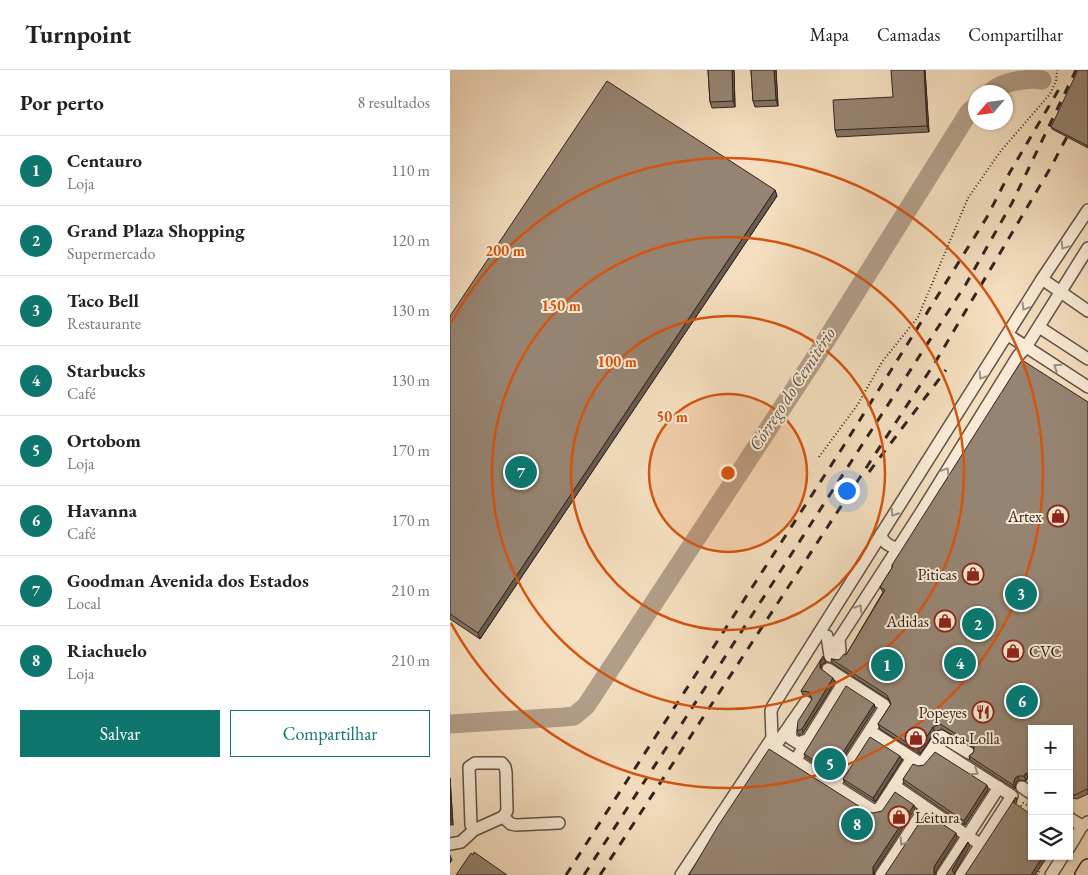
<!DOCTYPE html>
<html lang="pt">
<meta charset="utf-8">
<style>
body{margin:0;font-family:"EB Garamond",serif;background:#f6f6f6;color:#222}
.controls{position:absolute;right:15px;bottom:15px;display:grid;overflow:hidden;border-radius:0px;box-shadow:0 1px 4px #0004}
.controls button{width:45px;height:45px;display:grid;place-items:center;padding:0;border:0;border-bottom:1px solid #e0e0e0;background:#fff;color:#222;font:25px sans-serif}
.compass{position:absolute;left:518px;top:15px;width:45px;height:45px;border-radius:50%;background:#fff;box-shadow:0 1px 4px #0004;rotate:242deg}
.you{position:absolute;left:396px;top:420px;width:18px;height:18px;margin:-12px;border:4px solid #fff;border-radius:50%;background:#1a73e8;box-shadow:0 0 0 8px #1a73e833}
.badge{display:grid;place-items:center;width:32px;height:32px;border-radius:50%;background:#0f766e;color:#fff;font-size:16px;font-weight:700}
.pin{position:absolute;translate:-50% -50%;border:2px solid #fff;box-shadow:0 1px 5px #0006}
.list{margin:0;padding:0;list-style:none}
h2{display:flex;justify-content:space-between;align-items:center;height:65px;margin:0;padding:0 20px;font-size:21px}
h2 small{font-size:16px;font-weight:400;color:#767676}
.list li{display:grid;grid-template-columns:32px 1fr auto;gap:15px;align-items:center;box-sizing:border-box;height:70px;padding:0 20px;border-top:1px solid #e0e0e0}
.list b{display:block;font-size:19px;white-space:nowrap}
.list p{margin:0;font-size:16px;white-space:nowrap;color:#767676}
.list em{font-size:16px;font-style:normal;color:#767676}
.actions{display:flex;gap:10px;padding:15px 20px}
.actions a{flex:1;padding:11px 0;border:1px solid #0f766e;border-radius:0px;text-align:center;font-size:18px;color:#0f766e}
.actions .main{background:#0f766e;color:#fff}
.icon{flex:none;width:28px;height:28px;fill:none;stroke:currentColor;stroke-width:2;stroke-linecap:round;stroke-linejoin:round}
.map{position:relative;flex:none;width:638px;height:805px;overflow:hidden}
header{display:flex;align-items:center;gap:30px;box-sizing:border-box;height:70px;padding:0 25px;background:#fff;border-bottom:1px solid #e0e0e0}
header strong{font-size:24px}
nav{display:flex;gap:28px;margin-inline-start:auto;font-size:18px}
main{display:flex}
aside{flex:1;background:#fff}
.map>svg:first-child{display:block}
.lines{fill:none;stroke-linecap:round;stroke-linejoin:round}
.river{stroke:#b19e88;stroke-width:19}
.minor-casing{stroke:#615246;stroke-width:14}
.major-casing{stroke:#30231e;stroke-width:18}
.path{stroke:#30231e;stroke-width:2;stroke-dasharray:1 2.5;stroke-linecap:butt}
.minor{stroke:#f8ead5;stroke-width:11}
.major{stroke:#f4debf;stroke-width:15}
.rail{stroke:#30231e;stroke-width:3;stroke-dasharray:9 9;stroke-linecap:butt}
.wall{fill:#817262;stroke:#30231e}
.shaded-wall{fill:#695c50;stroke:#30231e}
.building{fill:#968472;stroke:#30231e}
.oneway{stroke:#9e9083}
.ring{fill:none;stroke:#d6540e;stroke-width:2.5}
.labels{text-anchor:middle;stroke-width:4;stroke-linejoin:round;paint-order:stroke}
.poi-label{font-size:16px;fill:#30231e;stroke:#f8ead5;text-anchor:end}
.water-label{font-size:18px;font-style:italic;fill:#5d4e43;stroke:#f8ead5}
.centre{fill:#d6540e;stroke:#f8ead5;stroke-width:2.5}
.ring-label{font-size:15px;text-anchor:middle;font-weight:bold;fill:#d6540e;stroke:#f8ead5;stroke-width:4;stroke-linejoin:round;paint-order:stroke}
</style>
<header>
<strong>Turnpoint</strong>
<nav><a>Mapa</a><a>Camadas</a><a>Compartilhar</a></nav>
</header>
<main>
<aside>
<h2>Por perto<small>8 resultados</small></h2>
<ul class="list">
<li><span class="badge">1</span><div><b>Centauro</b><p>Loja</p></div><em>110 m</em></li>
<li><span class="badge">2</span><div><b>Grand Plaza Shopping</b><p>Supermercado</p></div><em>120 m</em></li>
<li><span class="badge">3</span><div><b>Taco Bell</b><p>Restaurante</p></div><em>130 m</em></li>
<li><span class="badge">4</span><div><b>Starbucks</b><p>Café</p></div><em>130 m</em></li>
<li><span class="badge">5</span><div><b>Ortobom</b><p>Loja</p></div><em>170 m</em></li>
<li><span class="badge">6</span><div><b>Havanna</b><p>Café</p></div><em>170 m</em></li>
<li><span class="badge">7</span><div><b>Goodman Avenida dos Estados</b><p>Local</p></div><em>210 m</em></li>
<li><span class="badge">8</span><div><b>Riachuelo</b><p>Loja</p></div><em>210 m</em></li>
</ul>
<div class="actions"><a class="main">Salvar</a><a>Compartilhar</a></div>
</aside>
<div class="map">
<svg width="638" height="805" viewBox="0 0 638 805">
<rect width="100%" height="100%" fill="#f4debf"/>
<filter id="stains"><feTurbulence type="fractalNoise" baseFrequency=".004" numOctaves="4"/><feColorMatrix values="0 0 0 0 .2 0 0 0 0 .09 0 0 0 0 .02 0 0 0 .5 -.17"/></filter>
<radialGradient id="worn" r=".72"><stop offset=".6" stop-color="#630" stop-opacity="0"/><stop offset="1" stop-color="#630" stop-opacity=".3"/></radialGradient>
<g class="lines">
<g class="river">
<path d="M541 22C553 11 577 8 592 10"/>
<polyline points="0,654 114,647 124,646 136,636 363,291 519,42 526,36"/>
</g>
<g class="minor-casing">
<g id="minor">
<polyline points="592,209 638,241"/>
<polyline points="589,257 638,289"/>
<polyline points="558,265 638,317"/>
<path d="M431 464C431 472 440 476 447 479"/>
<polyline points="377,566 380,586"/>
<polyline points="378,571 384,573 389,569 470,444 568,286 576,277 638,178"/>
<polyline points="388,587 390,580 389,569"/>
<polyline points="378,599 434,635 435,637 384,716"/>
<polyline points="356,632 326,675 326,678 423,740 429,739 462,688"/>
<polyline points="342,652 340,668 348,673 357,670"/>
<polyline points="420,661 470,693 473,692 491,666 519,683"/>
<polyline points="484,676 562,726 511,805"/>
<polyline points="345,691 395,610"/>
<polyline points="445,716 531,775"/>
<polyline points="572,717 582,724"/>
<polyline points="53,747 61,754 66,755 109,753"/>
<polyline points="619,748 632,756"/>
<polyline points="0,774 11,772 24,760 53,747 57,741 56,702 55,697 52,693 25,693 19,697 21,755 24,760"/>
<polyline points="619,778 632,756 638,752"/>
<polyline points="231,805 322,668 321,641 323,636 592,209 638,140"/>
<polyline points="431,805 475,738"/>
<polyline points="492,805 549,717"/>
<polyline points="601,805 613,786"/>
</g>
</g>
<g class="major-casing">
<polyline id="major" points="633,805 638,797"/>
</g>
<g class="path">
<polyline points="369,387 408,334 432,292 468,247 518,128 550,82 600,24 606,11 607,0"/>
<polyline points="569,739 573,733 582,738"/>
<polyline points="587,805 591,799"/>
</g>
<use href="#minor" class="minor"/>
<use href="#major" class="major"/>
<g class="rail">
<polyline points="419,402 496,300"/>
<polyline points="116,805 391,380 537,147 560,102 612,14"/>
<polyline points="134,805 516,214 562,133 626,0"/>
<polyline points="150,805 486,291 601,97 638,27"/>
</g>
</g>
<g class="wall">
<polygon points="258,0 284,0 285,37 262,38 260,32"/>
<polygon points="301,0 326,0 328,36 305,37 303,31"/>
<polygon points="475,0 479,62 387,67 385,60 443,27"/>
<polygon points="638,0 638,78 602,59 601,57"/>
<polygon points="325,120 327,126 30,569 0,549 0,246"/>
<polygon points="638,332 638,724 627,729 619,727 619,659 582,659 582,710 578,707 576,711 569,710 566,712 565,719 520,690 519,686 524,682 524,678 492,659 485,662 470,684 430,659 428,654 441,634 438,629 382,593 381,589 389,590 396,585 433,522 432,521 430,517 442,498 442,495"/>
<polygon points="374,588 376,592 371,595 371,599 385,612 353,663 349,665 347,661 362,629 361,626 353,625 351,621"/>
<polygon points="424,634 425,638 382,705 356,688 354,684"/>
<polygon points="452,690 425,732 395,713 393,709"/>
<polygon points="468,696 538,720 515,755 454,713 453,709"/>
<polygon points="0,708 3,755 0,755"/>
</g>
<g class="shaded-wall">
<polygon points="282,0 284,0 285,37 283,31"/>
<polygon points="324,0 326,0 328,36 326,30"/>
<polygon points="474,0 475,0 479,62 477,56"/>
<polygon points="325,120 327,126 30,569 28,563"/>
<polygon points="374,588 376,592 371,595 371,602 370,598 370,591"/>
<polygon points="383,608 385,612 353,663 352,659"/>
<polygon points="424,634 425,638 382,705 381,701"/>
<polygon points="483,657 485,662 470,684 468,680"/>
<polygon points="450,686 452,690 425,732 423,728"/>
<polygon points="576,703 578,707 576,711 574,706"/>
<polygon points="568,706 569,710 566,712 565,719 563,715 565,708"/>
<polygon points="0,708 3,755 1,749"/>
<polygon points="537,715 538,720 515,755 514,751"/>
<polygon points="566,727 567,732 564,736 563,732"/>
<polygon points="464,735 465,739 425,801 424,805 423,804 423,797"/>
<polygon points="506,763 507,768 486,801 486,805 484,805 484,797"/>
<polygon points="518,772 520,776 504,804 502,800"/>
<polygon points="0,785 2,790 0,793"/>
<polygon points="593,786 598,786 585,805 581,805"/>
</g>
<g class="building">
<polygon points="258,0 282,0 283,31 260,32"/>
<polygon points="301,0 324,0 326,30 303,31"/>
<polygon points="441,0 474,0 477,56 385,60 383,30 443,27"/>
<polygon points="628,0 638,0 638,76 601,57"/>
<polygon points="157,11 325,120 28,563 0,544 0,246"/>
<polygon points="572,290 638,332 638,720 637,719 625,725 619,724 619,659 582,659 582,706 576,703 574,706 568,706 565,708 563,715 519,686 524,682 524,675 490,654 483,657 468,680 428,654 441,634 437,625 381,589 389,590 394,584 396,585 435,520 430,517 443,496 442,495"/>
<polygon points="373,586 374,588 370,591 370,598 383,608 352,659 347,661 348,651 362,629 359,622 351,621"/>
<polygon points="396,616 424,634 381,701 354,684"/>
<polygon points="420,667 450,686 423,728 393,709"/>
<polygon points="319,679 418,742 423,743 432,741 445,722 464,735 423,797 423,804 424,805 239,805 268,756"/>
<polygon points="485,682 537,715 514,751 453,709 463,694 468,696 474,695"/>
<polygon points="566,727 563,732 582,745 582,786 593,786 581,805 515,805"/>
<polygon points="476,743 506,763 484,797 484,804 485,805 435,805"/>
<polygon points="518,772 502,800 505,805 496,805"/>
<polygon points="24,782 57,805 6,805 21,783 23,785"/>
</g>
<defs><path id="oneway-chevron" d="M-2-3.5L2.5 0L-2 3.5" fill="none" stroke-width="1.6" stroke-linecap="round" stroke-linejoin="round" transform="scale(1.25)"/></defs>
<g class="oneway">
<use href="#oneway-chevron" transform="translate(614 176) rotate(124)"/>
<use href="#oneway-chevron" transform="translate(575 237) rotate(121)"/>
<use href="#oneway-chevron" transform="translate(607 297) rotate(-147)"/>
<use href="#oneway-chevron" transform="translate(532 306) rotate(123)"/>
<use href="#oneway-chevron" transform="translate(496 401) rotate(-58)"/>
<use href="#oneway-chevron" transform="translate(444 443) rotate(123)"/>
<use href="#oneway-chevron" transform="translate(409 538) rotate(-57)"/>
<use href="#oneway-chevron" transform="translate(525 702) rotate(33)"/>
<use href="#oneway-chevron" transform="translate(453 772) rotate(123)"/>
</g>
<circle cx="278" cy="403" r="79" fill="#d6540e" fill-opacity=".12"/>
<g class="ring">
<circle cx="278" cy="403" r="79"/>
<circle cx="278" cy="403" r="157"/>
<circle cx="278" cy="403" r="236"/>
<path d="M1 253A315 315 0 1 1 1 553"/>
</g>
<defs>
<g id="shop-ring" transform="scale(1.125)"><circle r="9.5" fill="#f8ead5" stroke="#8f2418" stroke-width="1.5"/><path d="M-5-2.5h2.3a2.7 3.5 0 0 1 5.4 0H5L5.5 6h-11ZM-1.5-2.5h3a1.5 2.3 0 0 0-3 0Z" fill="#8f2418"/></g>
<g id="restaurant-ring" transform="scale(1.125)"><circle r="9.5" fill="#f8ead5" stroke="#8f2418" stroke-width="1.5"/><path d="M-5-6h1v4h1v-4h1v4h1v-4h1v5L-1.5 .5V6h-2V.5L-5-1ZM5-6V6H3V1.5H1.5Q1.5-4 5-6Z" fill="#8f2418"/></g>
</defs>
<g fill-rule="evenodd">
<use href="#shop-ring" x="608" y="446"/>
<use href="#shop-ring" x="523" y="504"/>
<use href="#shop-ring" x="495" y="551"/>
<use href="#shop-ring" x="563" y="581"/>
<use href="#restaurant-ring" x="533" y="642"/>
<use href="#shop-ring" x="466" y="668"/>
<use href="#shop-ring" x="449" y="747"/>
</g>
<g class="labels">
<g class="poi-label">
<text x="592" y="452">Artex</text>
<text x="507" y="510">Piticas</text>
<text x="479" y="557">Adidas</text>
<text x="579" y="587" text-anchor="start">CVC</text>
<text x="517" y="648">Popeyes</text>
<text x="482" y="674" text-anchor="start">Santa Lolla</text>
<text x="465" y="753" text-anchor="start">Leitura</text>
</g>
<g class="water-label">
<text transform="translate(342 319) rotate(-57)" y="6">Córrego do Cemitério</text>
</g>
</g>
<circle cx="278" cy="403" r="8" class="centre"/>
<g class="ring-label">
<text x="55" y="186">200 m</text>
<text x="111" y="241">150 m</text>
<text x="167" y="297">100 m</text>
<text x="222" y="352">50 m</text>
</g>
<rect width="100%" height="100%" filter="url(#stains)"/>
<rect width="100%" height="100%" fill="url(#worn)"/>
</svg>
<div class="controls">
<button>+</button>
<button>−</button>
<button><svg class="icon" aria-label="layers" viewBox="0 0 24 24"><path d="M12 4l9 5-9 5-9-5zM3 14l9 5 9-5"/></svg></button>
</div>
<svg class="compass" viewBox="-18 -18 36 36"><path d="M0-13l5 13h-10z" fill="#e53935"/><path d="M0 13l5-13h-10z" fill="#767676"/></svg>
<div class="you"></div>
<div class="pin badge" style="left:437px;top:595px">1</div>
<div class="pin badge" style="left:528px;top:554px">2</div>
<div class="pin badge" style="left:571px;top:524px">3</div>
<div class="pin badge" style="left:510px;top:593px">4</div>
<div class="pin badge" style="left:380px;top:694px">5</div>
<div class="pin badge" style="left:572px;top:631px">6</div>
<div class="pin badge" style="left:71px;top:402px">7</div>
<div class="pin badge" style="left:407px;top:754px">8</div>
</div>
</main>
